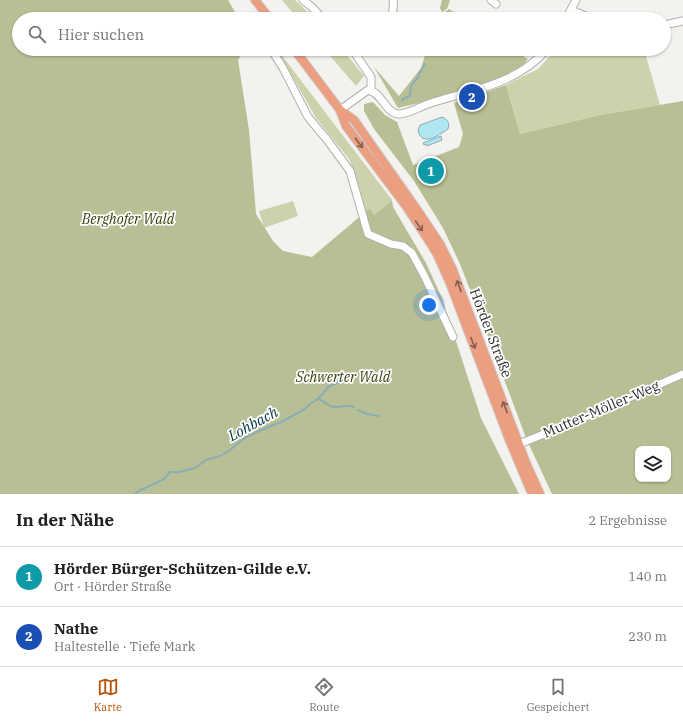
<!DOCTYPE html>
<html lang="de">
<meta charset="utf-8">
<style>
body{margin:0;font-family:"IBM Plex Serif",serif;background:#f2f2f2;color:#202124}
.controls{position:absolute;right:12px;bottom:12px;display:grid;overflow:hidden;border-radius:8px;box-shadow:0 1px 3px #0004}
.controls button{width:36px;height:36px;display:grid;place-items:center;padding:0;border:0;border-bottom:1px solid #e0e0e0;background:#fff;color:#202124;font:20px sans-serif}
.you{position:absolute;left:429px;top:305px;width:14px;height:14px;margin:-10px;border:3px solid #fff;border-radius:50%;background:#1a73e8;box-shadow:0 0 0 6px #1a73e833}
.badge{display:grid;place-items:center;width:26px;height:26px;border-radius:50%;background:#b45309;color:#fff;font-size:13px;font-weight:700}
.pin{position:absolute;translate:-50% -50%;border:2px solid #fff;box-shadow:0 1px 4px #0006}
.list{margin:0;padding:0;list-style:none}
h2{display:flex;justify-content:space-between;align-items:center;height:52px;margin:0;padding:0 16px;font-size:17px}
h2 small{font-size:13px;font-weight:400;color:#757577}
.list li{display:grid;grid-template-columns:26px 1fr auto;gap:12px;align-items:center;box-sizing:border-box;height:60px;padding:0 16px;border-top:1px solid #e0e0e0}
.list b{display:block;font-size:15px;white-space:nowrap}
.list p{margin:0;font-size:13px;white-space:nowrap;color:#757577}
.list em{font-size:13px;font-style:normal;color:#757577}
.icon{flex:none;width:22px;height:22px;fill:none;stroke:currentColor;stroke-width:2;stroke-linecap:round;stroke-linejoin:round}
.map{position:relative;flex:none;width:683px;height:494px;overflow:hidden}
.search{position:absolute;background:#fff;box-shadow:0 1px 3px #0004;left:12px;right:12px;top:12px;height:44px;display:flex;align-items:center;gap:10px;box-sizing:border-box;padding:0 14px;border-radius:22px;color:#757577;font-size:15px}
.sheet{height:172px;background:#fff}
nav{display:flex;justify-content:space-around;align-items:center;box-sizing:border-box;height:56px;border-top:1px solid #e0e0e0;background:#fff;font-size:11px;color:#757577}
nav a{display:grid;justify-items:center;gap:2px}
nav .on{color:#b45309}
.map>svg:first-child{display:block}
.green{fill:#cdd2ad}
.forest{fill:#b9bf95;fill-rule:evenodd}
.water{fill:#b0e6f1;stroke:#89aeb6}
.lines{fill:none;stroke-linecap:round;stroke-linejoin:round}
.stream{stroke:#89aeb6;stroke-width:2}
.minor-casing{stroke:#b2b0ad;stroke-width:9}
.major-casing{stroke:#cdcccc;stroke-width:10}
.minor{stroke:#fff;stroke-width:7}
.major{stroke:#eb9f80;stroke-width:8}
.oneway{stroke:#826051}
.labels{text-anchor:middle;stroke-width:3.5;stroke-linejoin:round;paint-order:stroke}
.park-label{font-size:14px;font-style:italic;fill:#3a3e0b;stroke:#fff}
.street-label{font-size:14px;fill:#2d2c2b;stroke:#fff}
.water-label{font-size:15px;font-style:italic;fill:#01363e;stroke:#fff}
</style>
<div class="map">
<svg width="683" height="494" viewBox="0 0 683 494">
<rect width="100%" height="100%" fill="#f4f2ef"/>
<g class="green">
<polygon points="282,0 295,0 315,19 298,19"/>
<polygon points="277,49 392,200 374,215 370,208 365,212 356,176 349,159 316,118"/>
<polygon points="324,49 342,49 364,76 356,86"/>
<polygon points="556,49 644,49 660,105 600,115 520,134 506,85 538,69"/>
<polygon points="293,201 298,216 264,228 259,211"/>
</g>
<g class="forest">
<polygon points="0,0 228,0 239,19 19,19 19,49 245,49 238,60 249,130 256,214 273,241 283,251 312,257 370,208 374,215 392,200 393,207 426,263 442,298 481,418 519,494 0,494"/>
<polygon points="442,0 450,0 447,9 442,12 440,8"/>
<polygon points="449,9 465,19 436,19"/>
<polygon points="427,49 512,49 528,59 521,68 487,83 447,96 398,108 374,67 399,96 421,68"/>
<path d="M506 85 520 134 600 115 683 101V494H552L526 438 483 323 460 264 443 228 414 181 374 129 364 111V104L373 102 385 115 397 122 413 165 459 147 463 134 454 103ZM638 449H668V479H638Z"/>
</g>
<g class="water">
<path d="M442 117C448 119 450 124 448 129 438 136 421 147 418 130L420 125Z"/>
<polygon points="441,136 442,140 427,146 426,144 424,145 423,143"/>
</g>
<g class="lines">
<g class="stream">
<polyline points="402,101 403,99 410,96 411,86 419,76 419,74 425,64"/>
<path d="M318 399C323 400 326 404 330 406 338 409 345 404 354 407"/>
<polyline points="358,410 367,414 379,416"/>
<polyline points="135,494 139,491 164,479 170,472 179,472 195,468 206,460 220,456 229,451 243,439 259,431 281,422 305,409 310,404 319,398 328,387 349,378 356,377 364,372 376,374 380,373"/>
</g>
<g class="minor-casing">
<g id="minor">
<polyline points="303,0 313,8 323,19"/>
<polyline points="491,0 496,4"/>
<polyline points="571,10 593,19"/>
<path d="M387 19C394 15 394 7 393 0"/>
<polyline points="566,19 576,0"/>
<polyline points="664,25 683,21"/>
<polyline points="271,49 283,68 308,117 328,141 350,171 368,234 391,244 403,246 412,253 425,277 453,337"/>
<polyline points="352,49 371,77 371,91"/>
<path d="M340 110 368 90C382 92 385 113 399 114 408 114 419 107 428 104 470 90 517 85 547 49"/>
<polyline points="519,444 574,422 683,374"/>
</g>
</g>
<g class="major-casing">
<g id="major">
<polyline points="255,0 270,19"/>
<polyline points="294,49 340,110 354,120 418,211 440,244 452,268 526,463 540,494"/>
<polyline points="340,110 346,126 406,206 429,241 437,254 450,283 509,439 532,494"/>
</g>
</g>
<use href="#minor" class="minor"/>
<use href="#major" class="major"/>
</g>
<defs><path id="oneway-shaft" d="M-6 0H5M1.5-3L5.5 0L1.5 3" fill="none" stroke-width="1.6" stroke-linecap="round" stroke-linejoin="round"/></defs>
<g class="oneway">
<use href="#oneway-shaft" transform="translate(359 143) rotate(53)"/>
<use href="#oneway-shaft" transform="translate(419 226) rotate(56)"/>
<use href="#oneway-shaft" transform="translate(459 286) rotate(-110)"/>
<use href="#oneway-shaft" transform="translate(473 343) rotate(69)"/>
<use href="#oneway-shaft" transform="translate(505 407) rotate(-111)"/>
</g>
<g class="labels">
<g class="park-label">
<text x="128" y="224">Berghofer Wald</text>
<text x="343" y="382">Schwerter Wald</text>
</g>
<g class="street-label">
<text transform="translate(491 333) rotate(69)" y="5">Hörder Straße</text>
<text transform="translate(601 409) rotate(-23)" y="5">Mutter-Möller-Weg</text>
</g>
<g class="water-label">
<text transform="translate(253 424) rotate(-29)" y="5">Lohbach</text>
</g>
</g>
</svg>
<div class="controls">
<button><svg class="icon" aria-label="layers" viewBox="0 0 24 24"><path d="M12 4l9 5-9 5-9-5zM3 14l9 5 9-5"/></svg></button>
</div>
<div class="you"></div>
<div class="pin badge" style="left:431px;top:171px;background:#0f9aa8">1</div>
<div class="pin badge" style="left:472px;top:97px;background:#1a4fb4">2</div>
<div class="search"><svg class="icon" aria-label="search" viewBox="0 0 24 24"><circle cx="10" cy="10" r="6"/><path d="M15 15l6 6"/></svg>Hier suchen</div>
</div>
<section class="sheet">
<h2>In der Nähe<small>2 Ergebnisse</small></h2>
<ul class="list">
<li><span class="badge" style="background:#0f9aa8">1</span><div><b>Hörder Bürger-Schützen-Gilde e.V.</b><p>Ort · Hörder Straße</p></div><em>140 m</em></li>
<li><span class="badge" style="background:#1a4fb4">2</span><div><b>Nathe</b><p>Haltestelle · Tiefe Mark</p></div><em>230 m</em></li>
</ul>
</section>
<nav>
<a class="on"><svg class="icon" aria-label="map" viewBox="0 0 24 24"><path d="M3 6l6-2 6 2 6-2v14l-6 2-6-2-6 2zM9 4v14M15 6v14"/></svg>Karte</a>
<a><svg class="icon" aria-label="directions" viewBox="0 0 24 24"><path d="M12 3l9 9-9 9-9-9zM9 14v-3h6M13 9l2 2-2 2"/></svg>Route</a>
<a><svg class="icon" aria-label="saved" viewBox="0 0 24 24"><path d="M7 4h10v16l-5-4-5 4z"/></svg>Gespeichert</a>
</nav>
